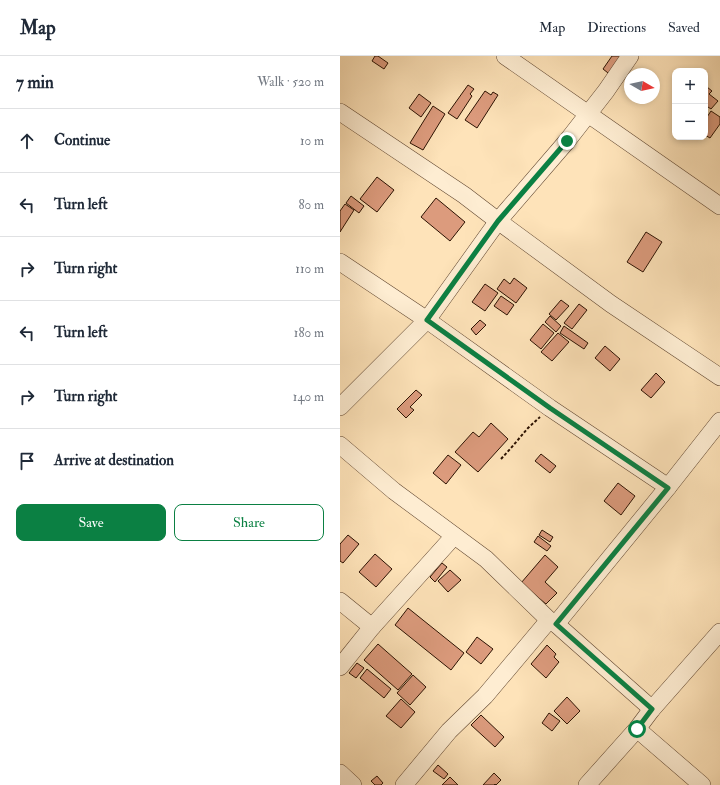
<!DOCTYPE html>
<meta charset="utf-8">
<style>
body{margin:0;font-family:"IM FELL Double Pica",serif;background:#f6f6f7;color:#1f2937}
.controls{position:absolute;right:12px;top:12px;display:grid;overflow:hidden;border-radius:8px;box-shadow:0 2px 6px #0003}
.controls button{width:36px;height:36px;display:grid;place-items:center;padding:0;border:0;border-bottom:1px solid #e0e1e3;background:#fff;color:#1f2937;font:20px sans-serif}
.compass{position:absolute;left:284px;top:12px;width:36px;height:36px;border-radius:50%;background:#fff;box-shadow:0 2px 6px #0003;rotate:99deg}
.stop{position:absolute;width:12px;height:12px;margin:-9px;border:3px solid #0b8043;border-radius:50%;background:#fff}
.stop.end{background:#0b8043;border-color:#fff;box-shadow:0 1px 4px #0008}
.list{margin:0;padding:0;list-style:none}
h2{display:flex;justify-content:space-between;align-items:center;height:52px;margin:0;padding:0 16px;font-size:17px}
h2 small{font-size:13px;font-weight:400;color:#747a83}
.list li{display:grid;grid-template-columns:26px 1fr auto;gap:12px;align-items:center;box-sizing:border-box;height:64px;padding:0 16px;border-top:1px solid #e0e1e3}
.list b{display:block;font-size:15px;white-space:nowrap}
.list em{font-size:13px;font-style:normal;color:#747a83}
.actions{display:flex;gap:8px;padding:12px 16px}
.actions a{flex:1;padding:9px 0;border:1px solid #0b8043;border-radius:8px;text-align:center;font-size:14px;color:#0b8043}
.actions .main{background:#0b8043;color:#fff}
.icon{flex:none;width:22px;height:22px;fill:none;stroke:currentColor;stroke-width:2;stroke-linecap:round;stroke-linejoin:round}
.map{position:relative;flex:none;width:380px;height:729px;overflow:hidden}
header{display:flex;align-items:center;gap:24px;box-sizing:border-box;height:56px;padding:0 20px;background:#fff;border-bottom:1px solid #e0e1e3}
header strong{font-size:19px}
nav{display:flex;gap:22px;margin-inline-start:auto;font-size:14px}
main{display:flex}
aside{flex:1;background:#fff}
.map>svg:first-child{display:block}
.building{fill:#dc9b7d;stroke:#2c1202}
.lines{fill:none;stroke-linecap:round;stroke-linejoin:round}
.minor-casing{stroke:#604630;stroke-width:18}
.path{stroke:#2c1202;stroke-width:2;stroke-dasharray:3 2;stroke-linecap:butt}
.minor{stroke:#feedd2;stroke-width:17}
.route{stroke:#0b8043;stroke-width:5}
</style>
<header>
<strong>Map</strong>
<nav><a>Map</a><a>Directions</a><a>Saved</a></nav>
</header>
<main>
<aside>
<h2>7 min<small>Walk · 520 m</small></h2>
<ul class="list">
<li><svg class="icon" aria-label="ahead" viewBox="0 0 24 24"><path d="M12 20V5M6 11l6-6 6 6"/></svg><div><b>Continue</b></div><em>10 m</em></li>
<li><svg class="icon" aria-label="left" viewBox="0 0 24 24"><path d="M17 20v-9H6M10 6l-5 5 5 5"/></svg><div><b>Turn left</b></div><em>80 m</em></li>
<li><svg class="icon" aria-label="right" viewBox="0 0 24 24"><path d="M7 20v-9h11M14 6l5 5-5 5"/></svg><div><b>Turn right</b></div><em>110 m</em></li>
<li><svg class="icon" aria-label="left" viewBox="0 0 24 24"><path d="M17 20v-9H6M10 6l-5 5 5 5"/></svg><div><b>Turn left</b></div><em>180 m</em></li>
<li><svg class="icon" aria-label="right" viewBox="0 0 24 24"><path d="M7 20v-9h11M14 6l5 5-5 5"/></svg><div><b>Turn right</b></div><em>140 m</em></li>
<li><svg class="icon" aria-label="arrive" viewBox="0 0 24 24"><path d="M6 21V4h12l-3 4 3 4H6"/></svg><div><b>Arrive at destination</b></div></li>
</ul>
<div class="actions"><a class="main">Save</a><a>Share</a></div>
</aside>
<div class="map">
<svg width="380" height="729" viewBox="0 0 380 729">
<rect width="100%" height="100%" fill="#fee3b9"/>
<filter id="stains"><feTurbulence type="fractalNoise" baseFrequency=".005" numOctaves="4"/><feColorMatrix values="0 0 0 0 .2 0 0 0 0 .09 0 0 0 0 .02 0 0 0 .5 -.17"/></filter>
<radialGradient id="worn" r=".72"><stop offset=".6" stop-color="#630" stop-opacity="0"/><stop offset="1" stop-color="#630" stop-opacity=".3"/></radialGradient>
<g class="building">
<polygon points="35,0 38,0 48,7 44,13 32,5"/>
<polygon points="272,0 293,0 277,24 263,13"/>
<polygon points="128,29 134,33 130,38 132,40 117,63 108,57"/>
<polygon points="367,31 372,35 369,38 378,45 371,53 365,49 365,34"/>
<polygon points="145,35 151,39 153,36 158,39 137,72 125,64"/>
<polygon points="79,38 91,47 81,61 69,52"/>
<polygon points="93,50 105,58 83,94 70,87"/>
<polygon points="371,55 380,61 380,68 370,82 365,79 365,64"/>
<polygon points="37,121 54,134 37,156 20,143"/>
<polygon points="11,140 24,150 19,157 6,147"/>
<polygon points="96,142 125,166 110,185 81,161"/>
<polygon points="5,148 14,154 0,176 0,155"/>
<polygon points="306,176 322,186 303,216 287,206"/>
<polygon points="174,222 187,232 176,247 157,233 164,223 170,228"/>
<polygon points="145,228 158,237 145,255 132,246"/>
<polygon points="161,240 174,249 167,259 154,250"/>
<polygon points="221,244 229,250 216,264 209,258"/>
<polygon points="239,248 247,254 232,273 224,267"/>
<polygon points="210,260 221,270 216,276 205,266"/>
<polygon points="140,264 146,269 136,279 131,273"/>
<polygon points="203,268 214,277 201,293 190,284"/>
<polygon points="224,270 248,287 244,293 220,277"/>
<polygon points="218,277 229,286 212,305 201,296"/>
<polygon points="265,290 280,303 270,315 255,302"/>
<polygon points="316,317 325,326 311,342 301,334"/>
<polygon points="76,334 82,339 70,351 74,354 66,362 57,353"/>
<polygon points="151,367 168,383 138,416 115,396 133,376 139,381"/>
<polygon points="201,398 216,410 210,417 195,405"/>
<polygon points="108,399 121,409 106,428 93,417"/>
<polygon points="278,427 295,440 281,459 264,445"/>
<polygon points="202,474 213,481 210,486 199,479"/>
<polygon points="8,479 19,488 3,507 0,505 0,488"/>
<polygon points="198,480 211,490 207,495 194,486"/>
<polygon points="35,498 52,513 36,531 19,516"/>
<polygon points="205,499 218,511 205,526 217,537 206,548 181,527"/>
<polygon points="102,507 107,511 95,526 90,521"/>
<polygon points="110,514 121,524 108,536 98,525"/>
<polygon points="68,552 124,597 111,614 55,569"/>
<polygon points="137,581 153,593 141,608 126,596"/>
<polygon points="38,588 72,618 58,634 24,604"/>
<polygon points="207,589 216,598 214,601 219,606 206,622 191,608"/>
<polygon points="17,607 24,612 16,622 9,617"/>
<polygon points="27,613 51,633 44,642 20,622"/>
<polygon points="73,619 86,631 70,649 57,637"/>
<polygon points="227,641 240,655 227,668 214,655"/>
<polygon points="61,643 75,656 61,672 46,660"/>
<polygon points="209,657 220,665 212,675 202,667"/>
<polygon points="141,659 164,681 155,691 131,669"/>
<polygon points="98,709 108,718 104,723 93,715"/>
<polygon points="154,717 161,724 156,729 155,728 154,729 143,729"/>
<polygon points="37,720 43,727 41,729 35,729 31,725"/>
<polygon points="110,721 118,729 102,729"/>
</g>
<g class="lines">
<g class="minor-casing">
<g id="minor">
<polyline points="165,0 380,150"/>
<polyline points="0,56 124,139 158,165 271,248 380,321"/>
<polyline points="0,206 87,264 210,352 328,431 216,568"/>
<polyline points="0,351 87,264 158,165 227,85 266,35 290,0"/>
<polyline points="0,389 54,435 146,503 209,564 216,568 312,653"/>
<polyline points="328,431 380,365"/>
<polyline points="0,545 32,571"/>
<polyline points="0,611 32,571 114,480"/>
<polyline points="297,673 362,729"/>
<polyline points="0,717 13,729"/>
<polyline points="64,729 109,675 145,640 209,564"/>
<polyline points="247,729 297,673 312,653 380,576"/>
</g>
</g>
<polyline class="path" points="161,403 171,392 188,372 200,361"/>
<use href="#minor" class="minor"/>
</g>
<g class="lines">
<polyline class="route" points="227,85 158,165 87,264 210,352 328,432 216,568 312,653 297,673"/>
</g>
<rect width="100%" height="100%" filter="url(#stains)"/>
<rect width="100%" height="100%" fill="url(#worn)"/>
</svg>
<div class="controls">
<button>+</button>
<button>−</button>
</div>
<svg class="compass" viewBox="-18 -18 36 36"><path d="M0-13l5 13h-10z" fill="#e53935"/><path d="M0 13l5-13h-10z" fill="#747a83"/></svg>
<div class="stop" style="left:297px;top:673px"></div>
<div class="stop end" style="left:227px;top:85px"></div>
</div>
</main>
